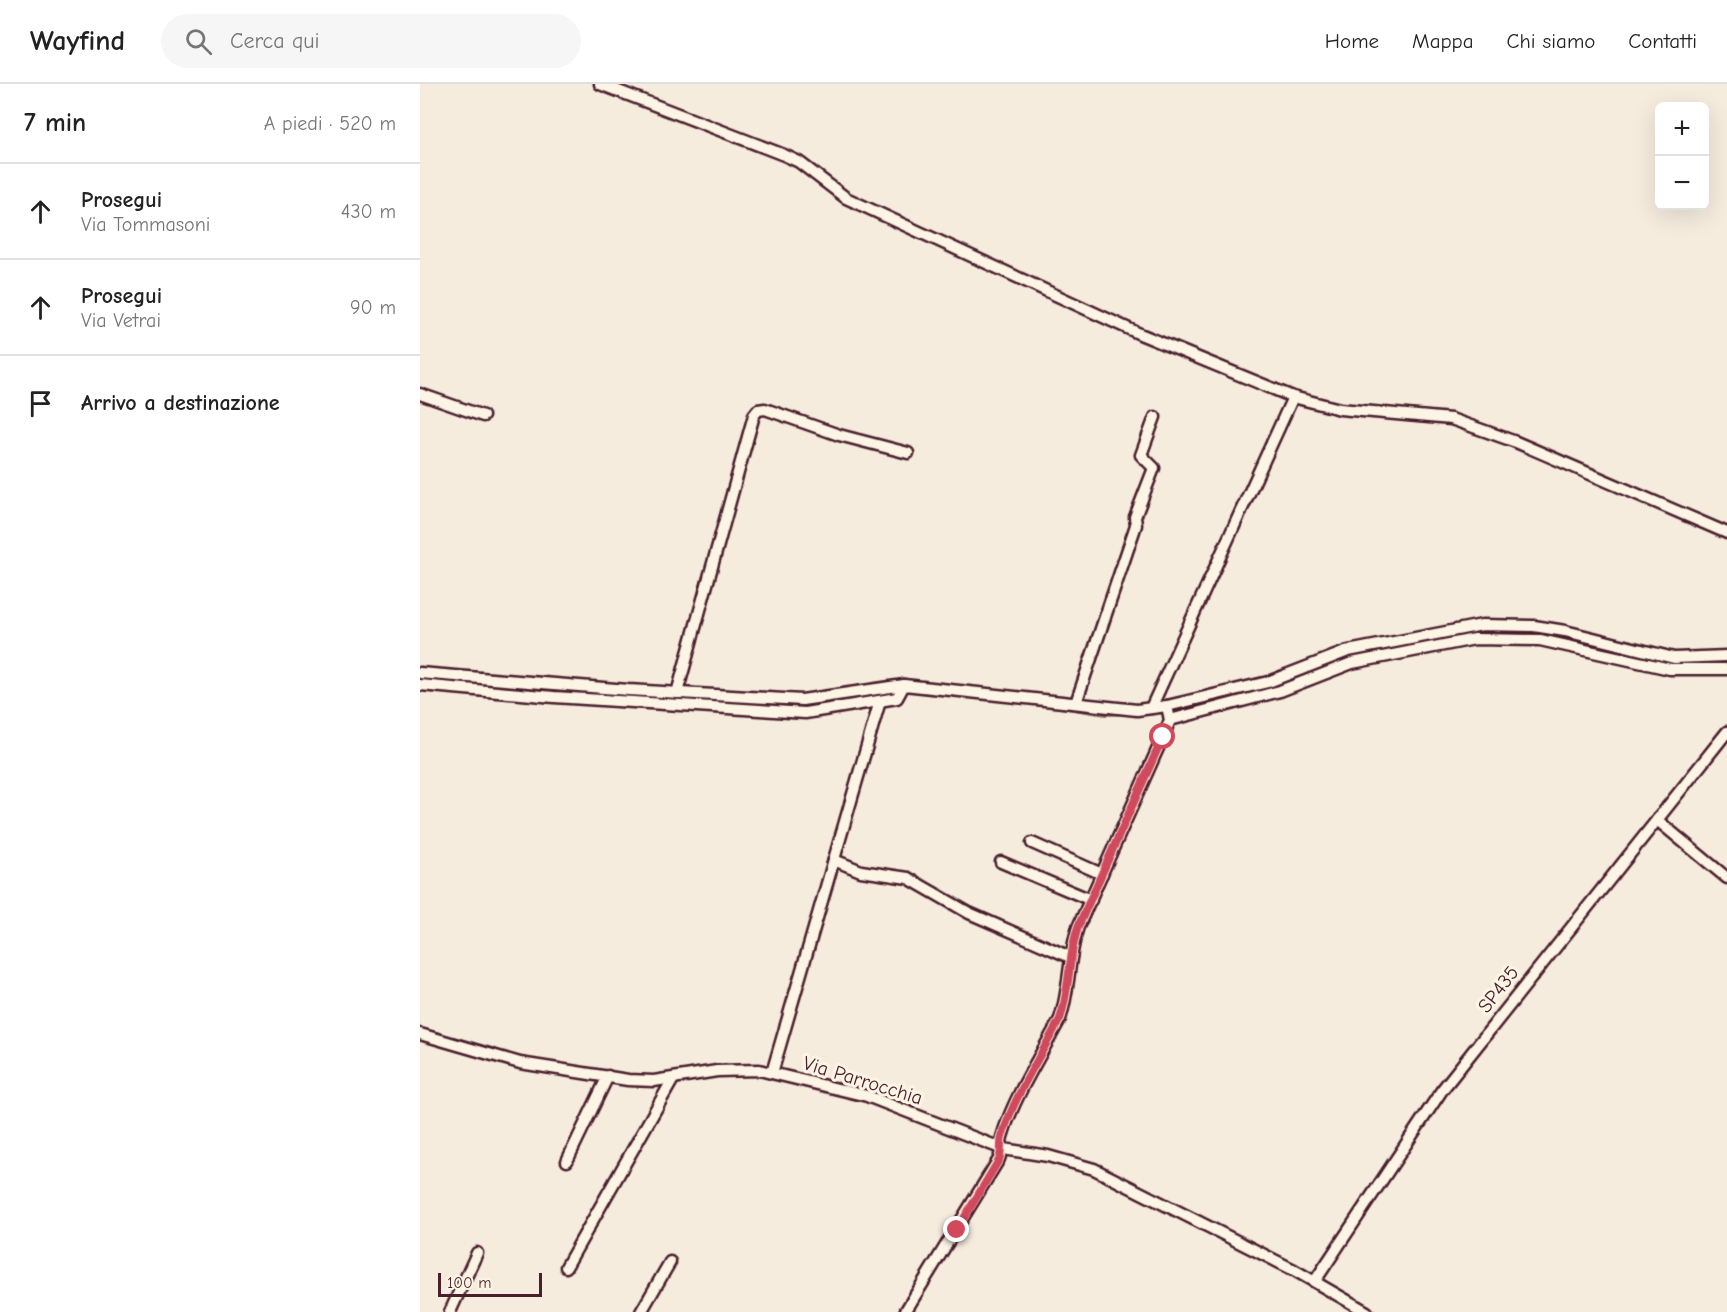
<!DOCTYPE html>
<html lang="it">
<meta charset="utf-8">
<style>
body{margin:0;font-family:"Comic Neue",sans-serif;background:#f6f6f6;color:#222}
.controls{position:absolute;right:18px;top:18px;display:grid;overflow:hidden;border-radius:9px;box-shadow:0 6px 24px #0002}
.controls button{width:54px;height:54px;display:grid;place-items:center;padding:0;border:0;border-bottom:2px solid #e0e0e0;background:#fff;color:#222;font:30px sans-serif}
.scale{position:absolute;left:18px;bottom:15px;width:104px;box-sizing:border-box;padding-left:6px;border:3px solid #4a1f2b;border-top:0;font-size:16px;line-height:21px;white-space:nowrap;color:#4a1f2b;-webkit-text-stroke:4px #fcf5e5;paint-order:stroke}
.stop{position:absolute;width:18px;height:18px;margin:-14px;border:4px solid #d1495b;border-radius:50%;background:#fff}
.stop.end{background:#d1495b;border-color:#fff;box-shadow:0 2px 6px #0008}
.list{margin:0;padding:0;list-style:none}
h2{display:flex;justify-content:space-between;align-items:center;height:78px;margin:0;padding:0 24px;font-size:26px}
h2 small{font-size:20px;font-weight:400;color:#767676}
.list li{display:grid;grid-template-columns:39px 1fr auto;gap:18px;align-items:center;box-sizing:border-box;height:96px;padding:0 24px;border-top:2px solid #e0e0e0}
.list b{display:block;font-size:22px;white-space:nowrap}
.list p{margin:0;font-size:20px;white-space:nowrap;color:#767676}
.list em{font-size:20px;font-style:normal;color:#767676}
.icon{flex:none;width:33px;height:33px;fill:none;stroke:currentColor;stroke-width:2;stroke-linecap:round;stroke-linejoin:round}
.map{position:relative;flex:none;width:1307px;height:1228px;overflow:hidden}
header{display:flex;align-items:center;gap:36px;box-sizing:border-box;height:84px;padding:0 30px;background:#fff;border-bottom:2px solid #e0e0e0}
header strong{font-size:28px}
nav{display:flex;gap:33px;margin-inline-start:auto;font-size:21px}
.search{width:420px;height:54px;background:#f6f6f6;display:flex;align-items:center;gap:15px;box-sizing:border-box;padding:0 21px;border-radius:33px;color:#767676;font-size:22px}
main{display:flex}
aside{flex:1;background:#fff}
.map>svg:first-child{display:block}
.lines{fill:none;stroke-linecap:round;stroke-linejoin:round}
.stream{stroke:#8c6e70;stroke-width:2}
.minor-casing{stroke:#4a1f2b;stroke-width:15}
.minor{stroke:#fcf5e5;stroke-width:10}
.route{stroke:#d1495b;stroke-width:8}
.labels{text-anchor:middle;stroke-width:6;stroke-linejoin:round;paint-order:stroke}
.street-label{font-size:20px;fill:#4a1f2b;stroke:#fcf5e5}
</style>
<header>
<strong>Wayfind</strong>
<div class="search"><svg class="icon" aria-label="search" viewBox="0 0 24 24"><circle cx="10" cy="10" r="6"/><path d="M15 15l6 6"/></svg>Cerca qui</div>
<nav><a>Home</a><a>Mappa</a><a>Chi siamo</a><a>Contatti</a></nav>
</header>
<main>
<aside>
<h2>7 min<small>A piedi · 520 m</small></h2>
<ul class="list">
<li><svg class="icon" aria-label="ahead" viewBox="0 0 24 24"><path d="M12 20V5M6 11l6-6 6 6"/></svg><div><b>Prosegui</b><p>Via Tommasoni</p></div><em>430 m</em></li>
<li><svg class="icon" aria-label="ahead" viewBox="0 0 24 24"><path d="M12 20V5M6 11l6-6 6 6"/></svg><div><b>Prosegui</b><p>Via Vetrai</p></div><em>90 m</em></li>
<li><svg class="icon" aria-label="arrive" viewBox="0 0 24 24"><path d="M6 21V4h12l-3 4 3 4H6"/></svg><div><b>Arrivo a destinazione</b></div></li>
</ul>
</aside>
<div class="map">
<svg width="1307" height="1228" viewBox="0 0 1307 1228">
<rect width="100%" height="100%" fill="#f5ecde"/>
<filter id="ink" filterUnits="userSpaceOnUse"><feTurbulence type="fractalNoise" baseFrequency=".0167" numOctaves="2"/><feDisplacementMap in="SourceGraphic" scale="12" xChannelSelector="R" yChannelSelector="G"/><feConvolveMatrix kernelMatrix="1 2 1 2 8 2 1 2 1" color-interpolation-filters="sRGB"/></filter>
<g filter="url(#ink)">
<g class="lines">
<g class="stream">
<polyline points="985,561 1084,547 1148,553"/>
<polyline points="1215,570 1250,578"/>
<polyline points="1256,579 1307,578"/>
<polyline points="0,595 134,607 374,621"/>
<polyline points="484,607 547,613"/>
<polyline points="383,621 407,620 451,611"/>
<polyline points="627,622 686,631 746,629"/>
<polyline points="752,628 851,603 926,573 964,565"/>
</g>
<g class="minor-casing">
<g id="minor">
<polyline points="180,0 364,71 379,78 426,114 720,250 873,313 920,325 1031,335 1096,358 1307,449"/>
<polyline points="0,310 63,332"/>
<polyline points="0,589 208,606 382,616 484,601 717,626 747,622 848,598 928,567 1062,541 1114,542 1145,547 1254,574 1307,572"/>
<polyline points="0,601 134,613 385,629 477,614 484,601"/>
<polyline points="257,609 334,331 338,326 345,325 419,351 488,369"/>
<polyline points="656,619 716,441 715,433 734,384 721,371 735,333"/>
<polyline points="731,624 873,313"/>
<polyline points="750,636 860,607 932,579 1055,555 1120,556 1250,585 1307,585"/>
<polyline points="1237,736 1307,794"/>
<polyline points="612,759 682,790"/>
<polyline points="414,776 441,787 488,794 549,829 650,873"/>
<polyline points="581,778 671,816"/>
<polyline points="0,950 100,979 208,996 234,997 297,987 339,986 447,1012 583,1065 628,1072 674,1085 874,1186 947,1228"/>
<polyline points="352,989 460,617"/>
<polyline points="147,1077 188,992"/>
<polyline points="146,1183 253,995"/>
<polyline points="895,1197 1022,1006 1307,648"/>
<polyline points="30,1228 57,1169"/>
<polyline points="221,1228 250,1178"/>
<path d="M485 1228 579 1075C582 1068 580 1060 582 1053 594 1012 620 973 640 935 650 905 648 873 658 843L743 653 750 636 747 622"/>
</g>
</g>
<use href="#minor" class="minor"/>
</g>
</g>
<g class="lines" filter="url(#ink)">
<path class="route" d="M537 1146 579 1076C582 1068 580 1060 582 1053 594 1012 620 973 640 935 650 905 648 873 658 843L743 653"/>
</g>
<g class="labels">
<g class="street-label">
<text transform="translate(1078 905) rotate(-52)" y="7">SP435</text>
<text transform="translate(443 996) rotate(17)" y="7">Via Parrocchia</text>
</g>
</g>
</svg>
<div class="controls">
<button>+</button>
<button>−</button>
</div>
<div class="scale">100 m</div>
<div class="stop" style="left:743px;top:653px"></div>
<div class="stop end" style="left:537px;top:1146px"></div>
</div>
</main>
